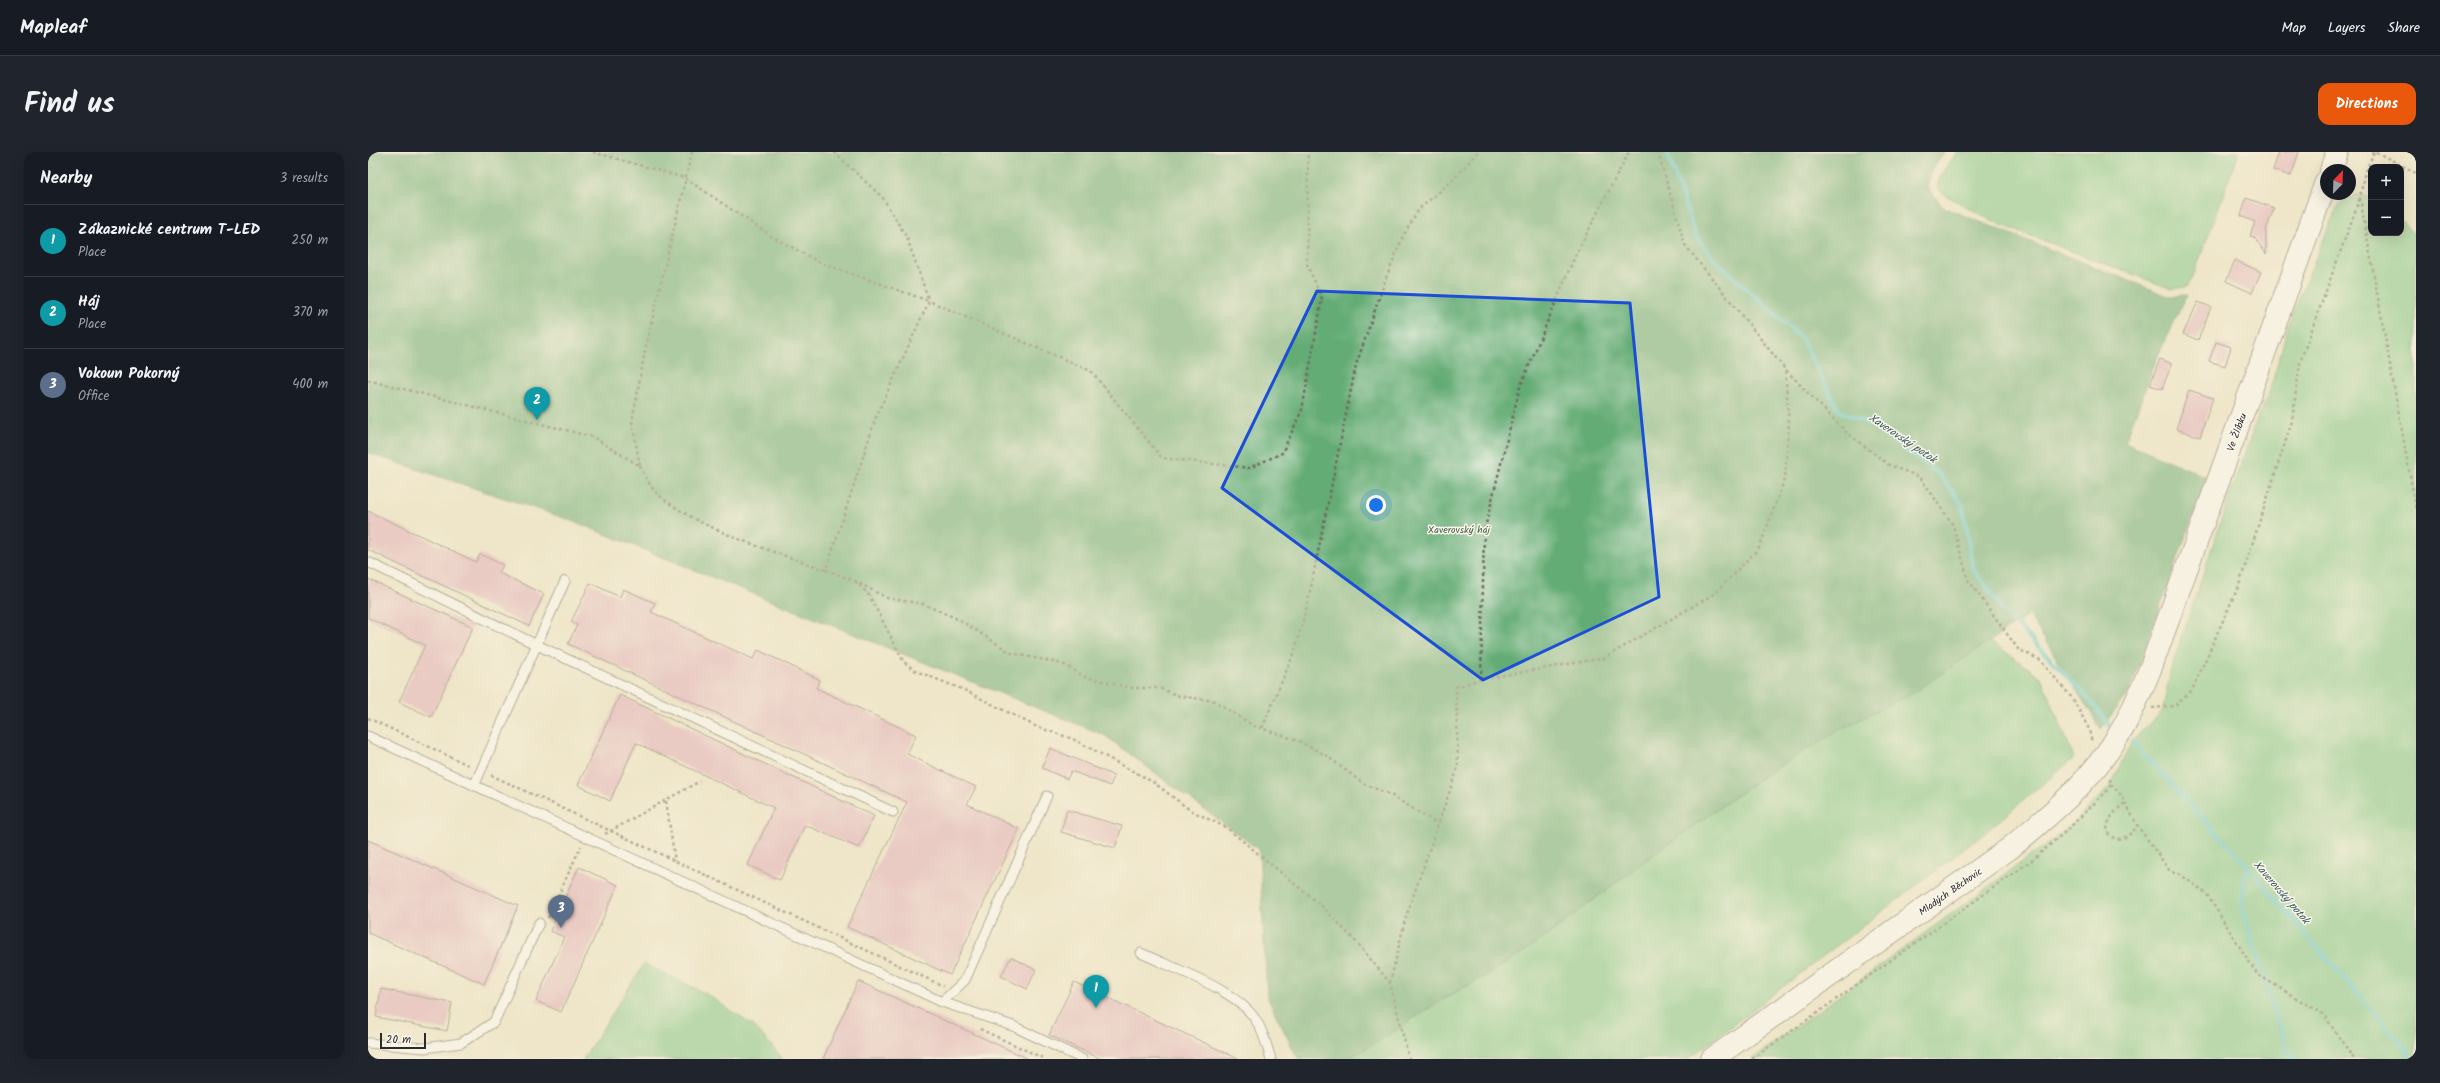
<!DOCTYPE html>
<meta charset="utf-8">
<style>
body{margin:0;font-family:Kalam,sans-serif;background:#20242c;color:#f1f3f6}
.controls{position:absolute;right:12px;top:12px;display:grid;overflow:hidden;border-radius:8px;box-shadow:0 4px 16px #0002}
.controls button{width:36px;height:36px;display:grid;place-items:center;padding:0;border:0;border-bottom:1px solid #363941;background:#171b24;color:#f1f3f6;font:20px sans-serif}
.compass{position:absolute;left:1952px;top:12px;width:36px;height:36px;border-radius:50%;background:#171b24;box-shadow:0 4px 16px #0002;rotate:23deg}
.scale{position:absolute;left:12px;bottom:10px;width:46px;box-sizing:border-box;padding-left:4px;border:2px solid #2b2b2b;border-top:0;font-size:11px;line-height:14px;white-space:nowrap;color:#2b2b2b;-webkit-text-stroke:3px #fbf7ec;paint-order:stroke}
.you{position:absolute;left:1008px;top:353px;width:14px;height:14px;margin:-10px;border:3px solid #fff;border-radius:50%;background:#1a73e8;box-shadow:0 0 0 6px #1a73e833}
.badge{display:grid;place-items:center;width:26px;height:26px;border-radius:50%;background:#ea580c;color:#fff;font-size:13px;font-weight:700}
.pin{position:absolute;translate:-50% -33px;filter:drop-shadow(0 1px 2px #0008)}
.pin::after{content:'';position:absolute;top:21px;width:14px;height:12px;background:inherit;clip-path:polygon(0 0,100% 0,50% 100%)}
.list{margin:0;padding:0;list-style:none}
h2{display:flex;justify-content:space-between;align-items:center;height:52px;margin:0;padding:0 16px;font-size:17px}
h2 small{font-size:13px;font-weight:400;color:#9ea1a6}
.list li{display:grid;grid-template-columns:26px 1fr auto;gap:12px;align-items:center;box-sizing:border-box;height:72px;padding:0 16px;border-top:1px solid #363941}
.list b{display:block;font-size:15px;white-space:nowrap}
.list p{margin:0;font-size:13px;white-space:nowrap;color:#9ea1a6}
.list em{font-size:13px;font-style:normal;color:#9ea1a6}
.map{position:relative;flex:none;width:2048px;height:907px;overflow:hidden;border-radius:12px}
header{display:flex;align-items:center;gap:24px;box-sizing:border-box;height:56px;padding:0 20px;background:#171b24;border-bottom:1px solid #363941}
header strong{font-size:19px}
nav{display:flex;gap:22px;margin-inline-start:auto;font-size:14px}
.intro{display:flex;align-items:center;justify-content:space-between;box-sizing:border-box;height:96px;padding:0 24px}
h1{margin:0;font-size:28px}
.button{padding:10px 18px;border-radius:12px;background:#ea580c;color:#fff;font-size:14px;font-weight:700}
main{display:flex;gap:24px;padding:0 24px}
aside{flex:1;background:#171b24;border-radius:12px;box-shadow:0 4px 16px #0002}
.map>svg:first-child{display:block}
.green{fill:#7ac887;stroke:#527a59}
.forest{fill:#63ac74;stroke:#476c50}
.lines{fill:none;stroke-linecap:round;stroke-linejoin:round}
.stream{stroke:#5ac8ce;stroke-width:4.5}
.building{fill:#e3aabe}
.service-casing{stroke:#706c62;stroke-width:11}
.tertiary-casing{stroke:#706c62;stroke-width:24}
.path{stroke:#706c62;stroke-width:2.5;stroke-dasharray:3 3;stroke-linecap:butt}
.service{stroke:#fff;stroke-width:9}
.tertiary{stroke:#fff;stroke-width:22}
.marked{fill:none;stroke:#1d4ed8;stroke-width:3;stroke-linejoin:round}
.labels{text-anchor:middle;stroke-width:3;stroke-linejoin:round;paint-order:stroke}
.street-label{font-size:10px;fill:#2b2b2b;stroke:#fbf7ec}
.park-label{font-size:10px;fill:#435a47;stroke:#fbf7ec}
.water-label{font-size:11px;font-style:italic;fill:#395a5c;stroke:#fbf7ec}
</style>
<header>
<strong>Mapleaf</strong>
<nav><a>Map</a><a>Layers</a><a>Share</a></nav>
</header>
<div class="intro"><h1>Find us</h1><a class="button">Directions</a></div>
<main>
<aside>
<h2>Nearby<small>3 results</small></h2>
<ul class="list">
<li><span class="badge" style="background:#0f9aa8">1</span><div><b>Zákaznické centrum T-LED</b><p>Place</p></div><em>250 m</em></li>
<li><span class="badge" style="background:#0f9aa8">2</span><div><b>Háj</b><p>Place</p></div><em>370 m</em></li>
<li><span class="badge" style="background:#5c6f8a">3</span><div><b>Vokoun Pokorný</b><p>Office</p></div><em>400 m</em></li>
</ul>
</aside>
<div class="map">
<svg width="2048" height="907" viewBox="0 0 2048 907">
<rect width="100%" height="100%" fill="#fbf7ec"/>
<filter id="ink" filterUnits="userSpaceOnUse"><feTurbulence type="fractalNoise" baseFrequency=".025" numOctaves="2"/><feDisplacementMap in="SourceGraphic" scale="8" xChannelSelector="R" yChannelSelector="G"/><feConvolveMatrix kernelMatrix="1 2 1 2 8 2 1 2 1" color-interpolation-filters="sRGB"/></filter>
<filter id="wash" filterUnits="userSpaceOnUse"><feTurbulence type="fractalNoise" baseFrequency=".012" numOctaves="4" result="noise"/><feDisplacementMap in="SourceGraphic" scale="16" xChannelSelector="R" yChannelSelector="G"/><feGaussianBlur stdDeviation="0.9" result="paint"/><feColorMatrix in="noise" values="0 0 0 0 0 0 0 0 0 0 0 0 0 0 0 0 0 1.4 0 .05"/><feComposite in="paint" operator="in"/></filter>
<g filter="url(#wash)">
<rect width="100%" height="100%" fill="#efe6c9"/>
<g class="green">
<polygon points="1589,0 1871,0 1826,122 1818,135 1804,137 1631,72 1575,42 1569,34 1572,25"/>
<polygon points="1988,42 2003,46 2003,81 2033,81 2033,68 2048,86 2048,907 1384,907 1698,678 1743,633 1764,589 1794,560 1803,517 1862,342 1890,264 1900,245 1922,168 1970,53"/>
<polygon points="1622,489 1673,525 1706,606 1613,684 1320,907 980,907 1083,843 1128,818 1177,785 1283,704 1402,620 1473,577 1546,540"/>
<polygon points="276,812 337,841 387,875 415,907 215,907"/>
</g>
<polygon class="forest" points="0,0 1577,0 1564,17 1559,35 1575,55 1800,144 1819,143 1790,204 1757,290 1839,325 1762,538 1733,577 1661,463 1546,540 1473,577 1402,620 1283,704 1177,785 1128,818 1069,850 1021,883 980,907 930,907 899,845 891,698 736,583 202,368 0,301"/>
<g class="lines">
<g class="stream">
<polyline points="1299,0 1328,84 1347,108 1434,187 1471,259 1504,273 1571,322 1594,352 1606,418 1637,460 1719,545 1741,573"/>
<polyline points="1764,589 1878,713 2046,907"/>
<polyline points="1878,713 1874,756 1919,898 1926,907"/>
</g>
</g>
<g id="blocks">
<g class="building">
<polygon points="1911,0 1931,0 1923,24 1905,18"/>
<polygon points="1878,46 1906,56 1898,78 1898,102 1887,86 1882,84 1887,70 1873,64"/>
<polygon points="1867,108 1893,120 1884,141 1858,129"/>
<polygon points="1830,150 1843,155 1830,188 1815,182"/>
<polygon points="1848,190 1863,195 1857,214 1841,209"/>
<polygon points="1792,207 1804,212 1794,237 1782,233"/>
<polygon points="1821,238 1845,246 1832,285 1808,277"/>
<polygon points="0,359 108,410 112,402 135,413 131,421 176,442 161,474 0,398"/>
<polygon points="0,427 105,475 63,565 31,550 57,493 0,466"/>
<polygon points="222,431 252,445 255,437 287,451 283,460 385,507 390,498 452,528 448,536 548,583 539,602 608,635 599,652 651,677 582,823 479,775 539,650 200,492 209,473 203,470"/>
<polygon points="252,543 506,664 491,696 437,673 412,728 380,713 406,656 268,591 242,649 210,633"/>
<polygon points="682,596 740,621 746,625 742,634 703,619 699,627 674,616"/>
<polygon points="699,658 754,674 747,696 693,680"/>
<polygon points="0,688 150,754 116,832 0,781"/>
<polygon points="211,715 250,733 193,860 168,849 196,785 182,779"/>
<polygon points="643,805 668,818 659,837 633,824"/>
<polygon points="490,829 661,907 455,907"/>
<polygon points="706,830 871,907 733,907 681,883"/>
<polygon points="13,837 84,851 79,879 8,865"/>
</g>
</g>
</g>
<g filter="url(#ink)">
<use href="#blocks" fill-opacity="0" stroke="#706c62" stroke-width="1"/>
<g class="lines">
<g class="service-casing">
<g id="service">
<polyline points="0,410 169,493 525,660"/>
<polyline points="0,584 574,850 645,874 714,907"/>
<polyline points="106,634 197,429"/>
<path d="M773 801C806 817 871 838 889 870 896 881 899 895 903 907"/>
<polyline points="574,850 597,828 679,644"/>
<polyline points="0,891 56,896 93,891 126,870 171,771"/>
</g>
</g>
<g class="tertiary-casing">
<g id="tertiary">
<polyline points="1963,18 1969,0"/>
<path d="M1344 907 1642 696C1682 663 1723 629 1750 584 1764 563 1773 538 1783 515L1958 30"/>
</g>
</g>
<g class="path">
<polyline points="225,0 317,26 403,84 453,111 561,149"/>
<polyline points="466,0 515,46 539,86 561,149"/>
<polyline points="1290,0 1317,93 1417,217 1478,280 1521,313 1552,325 1585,373 1600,428 1650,497 1672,508 1705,547 1721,577 1724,591"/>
<polyline points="2006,0 1996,24 1992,46 2048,357"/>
<polyline points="2008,0 2048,21"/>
<polyline points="0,228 225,285 272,314 264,270 277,198 324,0"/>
<path d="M272 314C277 323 282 336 290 342 332 379 406 399 458 418L508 265 561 149 723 219 794 306 881 316 914 301 934 258 954 147 939 112 940 0"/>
<polyline points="458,418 487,429 519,446 555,452 592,468 643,501 695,512 717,525 764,536 791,536 811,544 847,549 884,573 931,589 959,604 996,632 1021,642 1070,672"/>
<polyline points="487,429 501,443 536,510 548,519 596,538 669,575 705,587 785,630 822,658 859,676 956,756 991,793 1022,831 1041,907"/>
<polyline points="1113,527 1116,380 1152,235 1207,104 1261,0"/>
<polyline points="1784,556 1806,554 1824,538 1871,433 1924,269 1932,210 1992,46"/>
<polyline points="0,566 102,614"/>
<polyline points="894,576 926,501 939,454 988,213 1018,126 1035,84 1051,57 1084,29 1110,0"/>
<polyline points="123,623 575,834"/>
<polyline points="1743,632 1753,643 1769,673 1802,719 1813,723 1838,741 1889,822 1956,863 1986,907"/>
<polyline points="298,649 307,709"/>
<path d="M1757 651C1717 682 1755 701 1769 673"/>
<polyline points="237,682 332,629"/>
<polyline points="180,766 213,694"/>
<polyline points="1022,831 1037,768 1090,615 1088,535 1113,527 1236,506 1346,442 1391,396 1417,326 1421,270 1417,217"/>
<polyline points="612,877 677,907"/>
<polyline points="1384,907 1663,709 1698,679 1739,639 1743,633 1742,627"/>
</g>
<use href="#service" class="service"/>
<use href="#tertiary" class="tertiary"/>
</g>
</g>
<path d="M0 0H2048V907H0ZM949 139 1262 151 1291 445 1115 528 854 336Z" fill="#efe6c9" fill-opacity=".55" fill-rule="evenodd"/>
<path class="marked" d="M949 139 1262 151 1291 445 1115 528 854 336Z"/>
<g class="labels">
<g class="street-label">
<text transform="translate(1868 280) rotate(-70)" y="4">Ve Žlíbku</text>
<text transform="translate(1582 739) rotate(-35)" y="4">Mladých Běchovic</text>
</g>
<g class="park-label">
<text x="1091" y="381">Xaverovský háj</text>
</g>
<g class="water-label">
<text transform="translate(1535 286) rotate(34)" y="4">Xaverovský potok</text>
<text transform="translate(1914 740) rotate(49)" y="4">Xaverovský potok</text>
</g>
</g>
</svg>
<div class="controls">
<button>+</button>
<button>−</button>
</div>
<svg class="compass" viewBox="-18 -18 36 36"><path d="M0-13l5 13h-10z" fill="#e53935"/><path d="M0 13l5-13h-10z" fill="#9ea1a6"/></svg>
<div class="scale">20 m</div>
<div class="you"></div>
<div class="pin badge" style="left:728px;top:856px;background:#0f9aa8">1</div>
<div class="pin badge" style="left:169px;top:268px;background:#0f9aa8">2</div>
<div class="pin badge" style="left:193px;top:776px;background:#5c6f8a">3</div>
</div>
</main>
